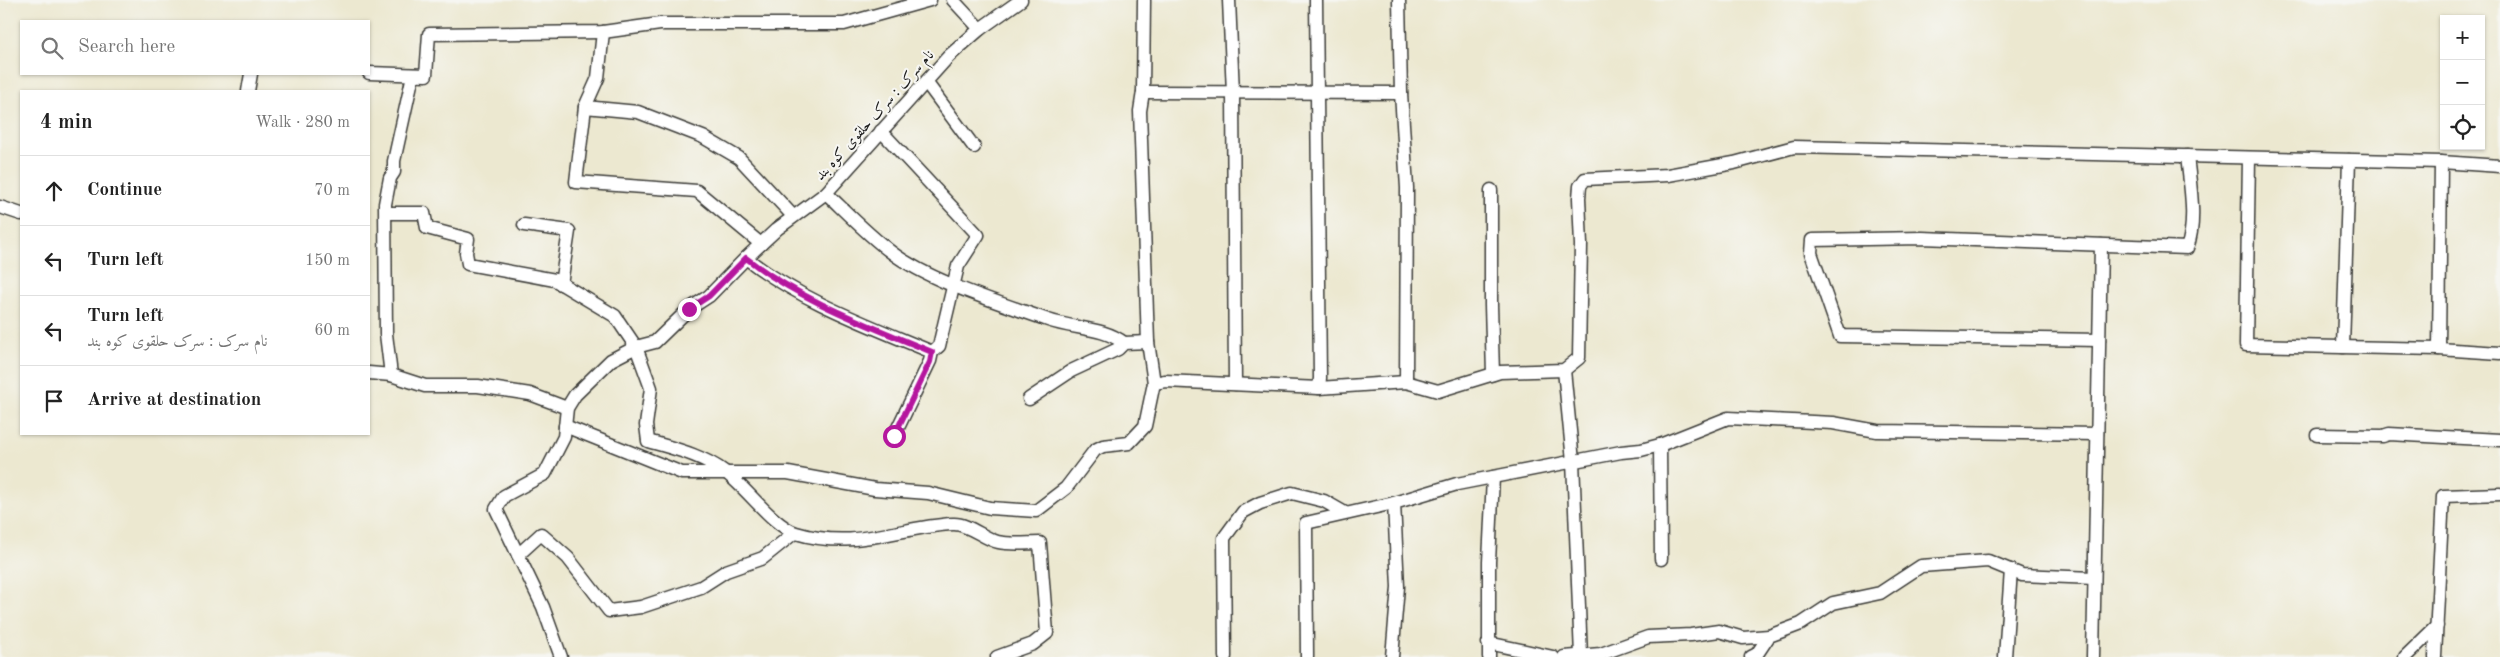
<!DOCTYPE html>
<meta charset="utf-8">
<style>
body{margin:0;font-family:"Old Standard TT",Amiri,serif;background:#f2f2f2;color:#222}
.controls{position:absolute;right:15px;top:15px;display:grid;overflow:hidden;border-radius:0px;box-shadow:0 1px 4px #0004}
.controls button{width:45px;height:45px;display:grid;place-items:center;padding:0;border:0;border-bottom:1px solid #e0e0e0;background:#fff;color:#222;font:25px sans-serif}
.stop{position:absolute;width:15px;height:15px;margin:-11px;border:4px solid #b5179e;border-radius:50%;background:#fff}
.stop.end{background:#b5179e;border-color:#fff;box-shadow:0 1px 5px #0008}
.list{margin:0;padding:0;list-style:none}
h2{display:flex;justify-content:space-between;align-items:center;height:65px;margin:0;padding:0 20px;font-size:21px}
h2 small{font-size:16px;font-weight:400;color:#767676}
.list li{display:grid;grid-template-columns:32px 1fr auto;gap:15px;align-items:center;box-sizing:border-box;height:70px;padding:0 20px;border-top:1px solid #e0e0e0}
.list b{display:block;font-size:19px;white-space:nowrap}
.list p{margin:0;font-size:16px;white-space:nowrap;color:#767676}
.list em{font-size:16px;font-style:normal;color:#767676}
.icon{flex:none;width:28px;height:28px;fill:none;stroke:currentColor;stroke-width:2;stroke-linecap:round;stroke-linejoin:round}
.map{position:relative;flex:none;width:2500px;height:657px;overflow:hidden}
.search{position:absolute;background:#fff;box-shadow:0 1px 4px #0004;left:20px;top:20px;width:350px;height:55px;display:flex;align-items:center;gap:12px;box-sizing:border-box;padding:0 18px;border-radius:0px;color:#767676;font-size:19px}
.panel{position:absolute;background:#fff;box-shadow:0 1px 4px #0004;left:20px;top:90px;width:350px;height:345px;border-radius:0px}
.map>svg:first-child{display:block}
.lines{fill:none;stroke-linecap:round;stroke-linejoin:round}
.minor-casing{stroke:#3b3b37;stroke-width:15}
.minor{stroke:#fff;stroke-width:12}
.route{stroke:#b5179e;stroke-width:6}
.labels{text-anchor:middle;stroke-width:4;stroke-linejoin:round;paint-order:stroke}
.street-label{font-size:15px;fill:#1c1c1c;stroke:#f6f6f2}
</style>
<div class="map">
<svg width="2500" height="657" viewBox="0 0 2500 657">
<rect width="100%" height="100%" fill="#f6f6f2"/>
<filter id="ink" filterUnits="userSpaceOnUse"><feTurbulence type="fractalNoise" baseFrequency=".02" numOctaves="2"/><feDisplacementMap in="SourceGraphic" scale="10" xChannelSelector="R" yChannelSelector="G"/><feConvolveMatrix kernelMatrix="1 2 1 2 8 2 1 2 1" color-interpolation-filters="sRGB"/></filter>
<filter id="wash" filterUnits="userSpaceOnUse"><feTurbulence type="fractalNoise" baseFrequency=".0096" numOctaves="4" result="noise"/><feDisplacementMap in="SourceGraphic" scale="20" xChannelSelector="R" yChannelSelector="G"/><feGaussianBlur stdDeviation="1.12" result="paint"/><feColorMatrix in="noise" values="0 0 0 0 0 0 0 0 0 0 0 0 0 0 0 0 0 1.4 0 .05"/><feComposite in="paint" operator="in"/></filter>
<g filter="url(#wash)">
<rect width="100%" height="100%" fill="#ece8d0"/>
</g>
<g filter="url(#ink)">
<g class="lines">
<g class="minor-casing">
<g id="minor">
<polyline points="953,0 980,29"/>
<polyline points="1229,0 1233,93 1235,384"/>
<polyline points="1316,0 1320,378 1319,388"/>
<polyline points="1399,0 1401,93 1407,188 1406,382"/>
<polyline points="603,32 598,78 585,107 576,182 697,191 761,244"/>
<polyline points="369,73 426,75 429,34 603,32 660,24 844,24 930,0"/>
<polyline points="926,82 974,147"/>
<polyline points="248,91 251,74"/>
<polyline points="1143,92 1401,93"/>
<polyline points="585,107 638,112 703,137 739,158 793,216"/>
<polyline points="881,131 978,235 958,266 939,346 932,352 930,361 894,436"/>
<polyline points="2249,158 2246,345 2439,349 2500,353"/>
<polyline points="1491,190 1491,305 1493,374"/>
<path d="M826 193C847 213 868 235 891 252 930 282 1001 303 1048 320 1073 329 1104 327 1124 343"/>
<polyline points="0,207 21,214"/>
<path d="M387 213H424L427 228 468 239 466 253 468 264 555 280 615 316 636 347 651 388 646 425 648 441C675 449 702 455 725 472 746 487 773 526 796 533 856 551 897 527 953 524 968 523 984 539 998 542 1011 545 1027 543 1040 543L1047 633 1033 644 997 657"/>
<polyline points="524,225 569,231 561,284"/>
<path d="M746 258C801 301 868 325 932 352"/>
<path d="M2099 340 1840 336 1811 253 1812 240 1922 238 2187 248C2197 221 2190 185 2187 156"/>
<polyline points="2343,347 2349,160"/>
<polyline points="2439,349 2441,162"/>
<polyline points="1564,370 1573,461 1581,656"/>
<polyline points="369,373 391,375 425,386 478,386 530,394 567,408"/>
<polyline points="391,375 386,334 385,204 390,178 394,172 394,161 413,75"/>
<polyline points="1154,383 1165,381 1319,388 1406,382 1438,391 1500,372 1564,370 1579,358 1581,245 1579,198 1580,186 1585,179 1668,175 1734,163 1794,147 2441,162 2500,166"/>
<polyline points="1029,399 1071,371 1118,349 1124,343 1148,342"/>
<polyline points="565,426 682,473 788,473 875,489 928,493 990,508 1036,511 1066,488 1095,450 1103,446 1129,443 1145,426 1154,383 1148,342 1140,111 1143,92 1144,0"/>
<polyline points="2317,435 2383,436 2389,434 2500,440"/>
<polyline points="1660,445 1661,559"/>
<polyline points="518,555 541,534 568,558 609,611 641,607 701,587 726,571 763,558 794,533"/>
<polyline points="1488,643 1553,657"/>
<polyline points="561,657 543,607 496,509 504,496 545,474 564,437 567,408 575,395 611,360 636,347 655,342 689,309 709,296 746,258 777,229 826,193 949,56 980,29 1021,0"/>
<polyline points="1225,657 1224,538 1243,512 1260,503 1292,493 1324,501 1345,513"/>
<polyline points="1307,657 1306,523 1394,503 1457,484 1621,452 1641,450 1660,445 1728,418 1833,423 1877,431 2097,434"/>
<polyline points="1392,657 1398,587 1394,503"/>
<polyline points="1489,657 1489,562 1493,477"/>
<polyline points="1564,657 1601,654 1648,637 1691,635 1719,631 1743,638 1769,636"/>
<polyline points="1751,657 1757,654 1769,636 1801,624 1833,603 1880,593 1921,566 1988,561 2022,575 2094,578"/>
<polyline points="2005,657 2011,570"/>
<polyline points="2093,657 2101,245"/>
<polyline points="2405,657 2437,626"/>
<polyline points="2435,657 2443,496 2500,494"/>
</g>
</g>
<use href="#minor" class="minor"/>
</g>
</g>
<g class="lines" filter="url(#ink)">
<path class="route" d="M689 309 709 296 746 258C801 301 868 325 932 352L930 362 894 436"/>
</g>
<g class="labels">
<g class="street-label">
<text transform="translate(874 115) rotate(-48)" y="5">نام سرک : سرک حلقوی کوه بند</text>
</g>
</g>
</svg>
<div class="controls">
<button>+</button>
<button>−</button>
<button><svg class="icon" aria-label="locate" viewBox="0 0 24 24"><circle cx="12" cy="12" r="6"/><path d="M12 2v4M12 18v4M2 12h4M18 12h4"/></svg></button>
</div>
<div class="stop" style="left:894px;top:436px"></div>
<div class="stop end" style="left:689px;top:309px"></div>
<div class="search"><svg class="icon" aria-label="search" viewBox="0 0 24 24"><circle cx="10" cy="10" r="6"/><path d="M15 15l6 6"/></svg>Search here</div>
<section class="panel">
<h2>4 min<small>Walk · 280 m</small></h2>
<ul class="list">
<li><svg class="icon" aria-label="ahead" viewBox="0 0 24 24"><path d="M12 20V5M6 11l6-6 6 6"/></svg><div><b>Continue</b></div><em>70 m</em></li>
<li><svg class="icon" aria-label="left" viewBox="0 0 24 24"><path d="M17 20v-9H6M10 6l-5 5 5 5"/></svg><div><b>Turn left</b></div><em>150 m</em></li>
<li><svg class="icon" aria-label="left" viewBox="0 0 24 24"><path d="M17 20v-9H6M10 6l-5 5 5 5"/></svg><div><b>Turn left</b><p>نام سرک : سرک حلقوی کوه بند</p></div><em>60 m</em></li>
<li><svg class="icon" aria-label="arrive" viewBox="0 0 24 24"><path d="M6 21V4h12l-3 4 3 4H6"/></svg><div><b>Arrive at destination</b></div></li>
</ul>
</section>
</div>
